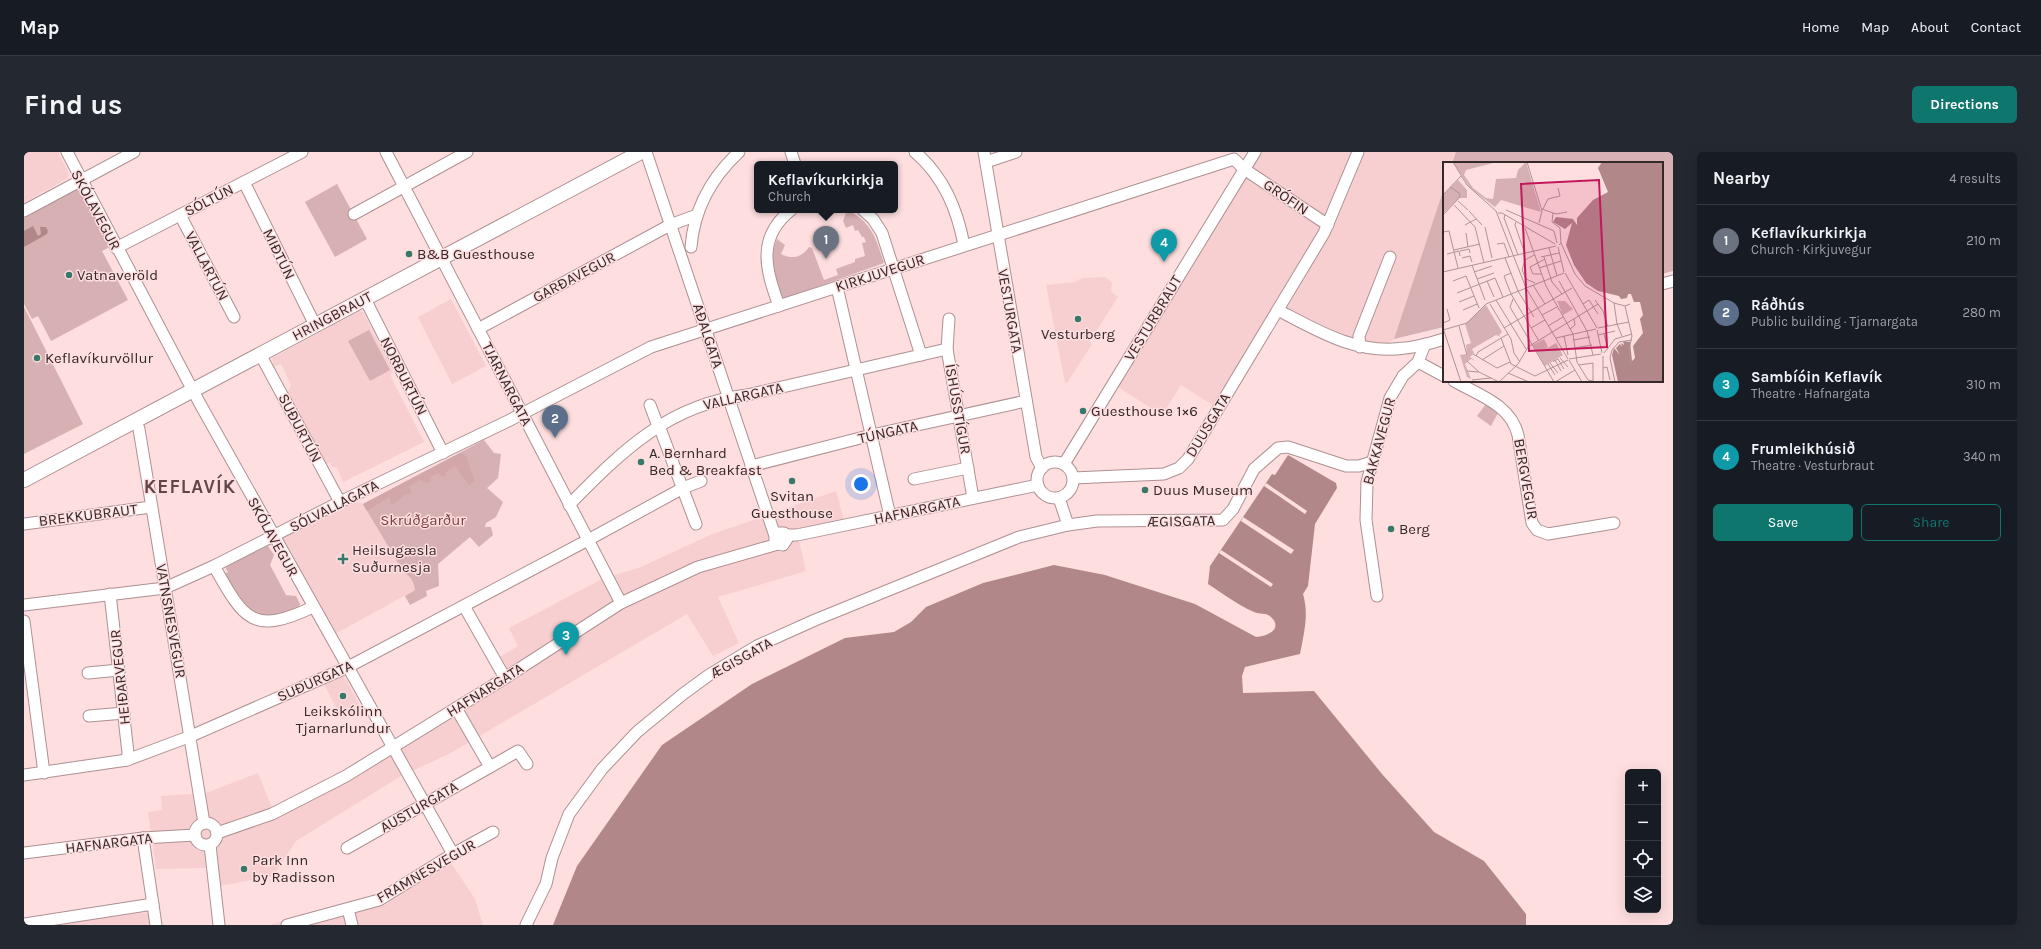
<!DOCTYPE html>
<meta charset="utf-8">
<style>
body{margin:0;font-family:Karla,sans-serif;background:#242831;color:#f1f3f6}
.controls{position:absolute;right:12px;bottom:12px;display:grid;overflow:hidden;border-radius:6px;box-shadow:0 4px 16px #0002}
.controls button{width:36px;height:36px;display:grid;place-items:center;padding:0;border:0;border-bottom:1px solid #363941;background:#171b24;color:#f1f3f6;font:20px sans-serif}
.you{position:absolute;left:837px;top:332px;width:14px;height:14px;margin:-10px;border:3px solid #fff;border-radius:50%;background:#1a73e8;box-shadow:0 0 0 6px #1a73e833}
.badge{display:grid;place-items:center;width:26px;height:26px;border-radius:50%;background:#0f766e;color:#fff;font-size:13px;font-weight:700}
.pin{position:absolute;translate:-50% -33px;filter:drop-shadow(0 1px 2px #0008)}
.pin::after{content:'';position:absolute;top:21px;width:14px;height:12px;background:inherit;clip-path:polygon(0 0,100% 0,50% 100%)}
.popup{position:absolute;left:730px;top:9px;width:144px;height:52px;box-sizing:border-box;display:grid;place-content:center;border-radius:6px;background:#171b24;filter:drop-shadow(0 1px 3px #0005);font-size:13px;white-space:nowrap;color:#9ea1a6}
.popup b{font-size:15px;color:#f1f3f6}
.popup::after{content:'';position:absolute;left:50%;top:100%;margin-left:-8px;border:8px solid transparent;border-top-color:#171b24}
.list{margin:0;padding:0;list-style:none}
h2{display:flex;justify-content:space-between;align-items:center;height:52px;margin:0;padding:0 16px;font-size:17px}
h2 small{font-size:13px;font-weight:400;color:#9ea1a6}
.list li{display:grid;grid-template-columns:26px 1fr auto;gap:12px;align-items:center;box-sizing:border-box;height:72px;padding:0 16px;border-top:1px solid #363941}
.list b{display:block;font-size:15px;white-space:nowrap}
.list p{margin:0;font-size:13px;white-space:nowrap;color:#9ea1a6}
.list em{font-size:13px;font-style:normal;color:#9ea1a6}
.actions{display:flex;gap:8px;padding:12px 16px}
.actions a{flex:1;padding:9px 0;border:1px solid #0f766e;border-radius:6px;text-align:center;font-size:14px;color:#0f766e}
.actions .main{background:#0f766e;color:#fff}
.icon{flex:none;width:22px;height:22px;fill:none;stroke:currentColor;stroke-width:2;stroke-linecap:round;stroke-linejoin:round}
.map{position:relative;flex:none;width:1649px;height:773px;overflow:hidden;border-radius:6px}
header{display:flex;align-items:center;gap:24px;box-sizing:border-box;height:56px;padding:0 20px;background:#171b24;border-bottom:1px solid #363941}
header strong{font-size:19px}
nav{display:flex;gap:22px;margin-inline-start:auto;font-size:14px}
.intro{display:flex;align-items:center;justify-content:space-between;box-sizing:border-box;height:96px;padding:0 24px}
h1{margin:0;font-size:28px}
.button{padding:10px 18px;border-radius:6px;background:#0f766e;color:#fff;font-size:14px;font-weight:700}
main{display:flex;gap:24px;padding:0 24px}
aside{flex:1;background:#171b24;border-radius:6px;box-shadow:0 4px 16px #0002}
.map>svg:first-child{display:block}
.built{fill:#f7cfd0}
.green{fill:#d6b0b2}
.forest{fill:#d3a7a9}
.water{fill:#b18789}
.pier{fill:#fededf}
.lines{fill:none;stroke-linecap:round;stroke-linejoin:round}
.minor-casing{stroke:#ae9092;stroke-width:13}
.major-casing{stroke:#ae9092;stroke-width:16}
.minor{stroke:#fff;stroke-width:11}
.major{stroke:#fff;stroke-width:14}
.poi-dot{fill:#377869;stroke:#fededf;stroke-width:1.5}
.labels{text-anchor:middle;stroke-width:3;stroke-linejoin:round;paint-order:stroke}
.street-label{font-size:15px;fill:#342828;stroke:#fededf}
.poi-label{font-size:15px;fill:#342828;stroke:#fededf;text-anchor:start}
.park-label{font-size:15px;fill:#773c41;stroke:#fededf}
.district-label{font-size:19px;font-weight:bold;letter-spacing:1px;fill:#604648;stroke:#fededf}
.inset-road{fill:none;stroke:#ad9596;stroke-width:1}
.view{fill:#c2185b;fill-opacity:0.15;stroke:#c2185b;stroke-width:2}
.inset-edge{fill:none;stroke:#342828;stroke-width:2}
</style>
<header>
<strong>Map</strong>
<nav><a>Home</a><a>Map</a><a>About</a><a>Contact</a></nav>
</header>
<div class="intro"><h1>Find us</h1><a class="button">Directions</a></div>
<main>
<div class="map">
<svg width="1649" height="773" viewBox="0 0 1649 773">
<rect width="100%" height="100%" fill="#fededf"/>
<g class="built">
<polygon points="0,0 34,0 45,22 44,26 0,51"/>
<polygon points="1231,0 1432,0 1428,11 1420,11 1420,36 1370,187 1355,197 1347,196 1254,158 1192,255 1157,233 1138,263 1089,232"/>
<polygon points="1081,125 1088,130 1087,140 1094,145 1065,190 1068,192 1043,231 1041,231 1022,133 1051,130 1059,126"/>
<polygon points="427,147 462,214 428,232 394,165"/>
<polygon points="335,159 339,160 368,217 367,225 400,290 319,330 313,316 308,315 306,310 302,313 264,240 267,233 257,212 250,215 248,206"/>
<polygon points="812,339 822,375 775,388 782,419 694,445 715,491 689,504 663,462 425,602 377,624 272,689 249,724 195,734 183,716 132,717 124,660 138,658 137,644 182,641 234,621 249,658 317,624 477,526 468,509 494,494 485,476 578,427 617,415 686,383"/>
<polygon points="330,348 339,352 380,421 385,423 390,433 391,438 311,482 255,385"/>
<polygon points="319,522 337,556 318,567 300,532"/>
<polygon points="421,702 451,747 459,773 246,773 354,742"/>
<polygon points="127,760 129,773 20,773"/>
</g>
<g class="green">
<polygon points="1432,0 1649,0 1649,119 1638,122 1638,11 1428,11"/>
<polygon points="313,32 343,87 311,105 281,50"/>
<polygon points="55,36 86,95 78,99 104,148 27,189 14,164 8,167 0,152 0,66"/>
<polygon points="1420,36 1420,175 1370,187"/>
<path d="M823 58C848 70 852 87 860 111L759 147C752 126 744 109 753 87L761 93 757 102C768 108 779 105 785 95L788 96 800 128 814 123 812 117 831 110V107L841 104 838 91 842 90 840 85H838L834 78 831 79 829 73 822 76 819 69Z"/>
<polygon points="0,155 59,272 0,302"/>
<polygon points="345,178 366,218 346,229 324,189"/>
<polygon points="1462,252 1474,261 1467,274 1453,264"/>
<path d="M460 288 470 301 477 302 474 326 463 336 479 350 472 365 462 371 461 375H467L469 383 455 395 446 385 414 412 415 434 402 439 403 444 386 453 381 444 391 438C390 431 387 424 380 421L339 352Z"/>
<polygon points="244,394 250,403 246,413 262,443 272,444 276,452 274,457 254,465 226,461 199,423 204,420 201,415"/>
</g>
<polygon class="forest" points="436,301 442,304 451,329 445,333 431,314 422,320 421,323 419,325 414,321 406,325 407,330 401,331 396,328 384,335 388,341 379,344 368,353 365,345 343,359 339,352"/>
<g class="water">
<polygon points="9,74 14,84 17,82 16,75 22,75 24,79 23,82 0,95 0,79"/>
<path d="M1264 303 1312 331 1313 336 1291 372 1284 434 1279 442C1285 462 1280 481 1276 502L1221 515 1218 524 1219 541 1290 539 1358 622 1410 680 1460 709 1502 762V773H529L553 714 638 593 728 532 821 486 870 480 887 470 902 455 959 431 1030 413 1081 423 1171 452 1232 485C1242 485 1260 477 1247 465 1242 460 1236 463 1230 460 1214 453 1198 441 1184 432L1186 414 1248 322 1251 323Z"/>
</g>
<g class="pier">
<polygon points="1242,331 1283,359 1281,362 1240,334"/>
<polygon points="1219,365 1270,398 1267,402 1217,369"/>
<polygon points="1197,398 1249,432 1247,435 1195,401"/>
</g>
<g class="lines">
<g class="minor-casing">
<g id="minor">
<polyline points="43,0 175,250 429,702"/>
<polyline points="362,0 597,451"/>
<polyline points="622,0 751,384"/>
<polyline points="767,0 771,12"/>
<path d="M891 0C920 25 933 57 940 93"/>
<polyline points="960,0 1012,305 1018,316"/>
<polyline points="962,10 992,0"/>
<polyline points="220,30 291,173"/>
<polyline points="839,58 849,67 858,81 897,203"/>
<polyline points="0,59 110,0"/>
<polyline points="330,62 443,0"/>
<polyline points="156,63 210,165"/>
<path d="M667 95C670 57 687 26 715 0"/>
<polyline points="92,96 278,0"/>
<polyline points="1638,132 1649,129"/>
<polyline points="813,135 866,364"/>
<polyline points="341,147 419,301"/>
<path d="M755 154C742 118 732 86 767 58"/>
<path d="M1254 158C1294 179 1333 203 1381 196 1394 195 1407 191 1420 187"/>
<polyline points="925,167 923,197 949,346"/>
<polyline points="454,177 646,73 673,63"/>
<polyline points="1336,195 1335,184 1366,105"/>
<polyline points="236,202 316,350"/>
<polyline points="1394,210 1420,224"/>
<path d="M1430 229C1455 243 1487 253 1494 283L1508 371 1513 378 1524 382 1590 371"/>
<polyline points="626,253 634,274"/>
<polyline points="111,268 115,277 180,671"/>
<polyline points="637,279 672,372"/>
<circle cx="1031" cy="328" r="18"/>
<polyline points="1040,312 1231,0"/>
<polyline points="727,314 848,283 1002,249"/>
<polyline points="1049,326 1140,322 1155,316 1164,307 1300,81 1334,0"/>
<polyline points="890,327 944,316"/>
<path d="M545 353C598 299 645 252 723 243L923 197"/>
<polyline points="0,372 127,355"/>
<polyline points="1044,373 1073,369 1199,368 1209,357 1230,317 1254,296 1264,295 1322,314 1335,314 1348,310"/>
<polyline points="762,383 773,383 1014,333"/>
<path d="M190 414C220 467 228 484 289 455"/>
<polyline points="86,442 104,601 103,608"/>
<polyline points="1353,444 1342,368 1343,330 1366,246 1379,224 1394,210 1401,192"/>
<polyline points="0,453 141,436 190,414 316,350 484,269 627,195 1210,7 1220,17 1304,73"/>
<polyline points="440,454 481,526"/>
<polyline points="0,469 20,621"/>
<polyline points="64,521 95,518"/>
<polyline points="65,564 100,561"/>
<polyline points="466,615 494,599 503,612"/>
<polyline points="0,623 103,608 167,584 324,515 564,388 659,336 677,329"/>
<circle cx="182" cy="682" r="11"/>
<polyline points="193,681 248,662 322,624 481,526 597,451 674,415 754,392 759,393 763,387 760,381 755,381 751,384 751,389 754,392"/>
<polyline points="119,686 132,773"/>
<polyline points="186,693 195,773"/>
<polyline points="323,696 466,615 432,556"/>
<polyline points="0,701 119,686 171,683"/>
<polyline points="324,757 328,773"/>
<polyline points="0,772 129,752"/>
<polyline points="263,773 355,748 429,702 469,680"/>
<polyline points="502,773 522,732 528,706 545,662 578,617 613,580 659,542 685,523 733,494 791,468 995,385 1044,373 1035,346"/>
</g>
</g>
<g class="major-casing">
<polyline id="major" points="0,328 617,0"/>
</g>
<use href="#minor" class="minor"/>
<use href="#major" class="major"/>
</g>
<g class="poi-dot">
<circle cx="385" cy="102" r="4"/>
<circle cx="45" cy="123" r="4"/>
<circle cx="1054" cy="167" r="4"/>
<circle cx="13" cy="206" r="4"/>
<circle cx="1059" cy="259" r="4"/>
<circle cx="617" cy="310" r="4"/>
<circle cx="768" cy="329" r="4"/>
<circle cx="1121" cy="338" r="4"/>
<circle cx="1367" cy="377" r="4"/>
<path d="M317 401h4v4h4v4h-4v4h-4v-4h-4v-4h4z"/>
<circle cx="319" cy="544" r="4"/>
<circle cx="220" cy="717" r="4"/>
</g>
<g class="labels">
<g class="street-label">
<text transform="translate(1262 45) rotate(34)" y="5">GRÓFIN</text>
<text transform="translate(185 48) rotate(-27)" y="5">SÓLTÚN</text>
<text transform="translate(72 58) rotate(62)" y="5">SKÓLAVEGUR</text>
<text transform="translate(255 102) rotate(64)" y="5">MIÐTÚN</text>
<text transform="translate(183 114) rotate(62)" y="5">VALLARTÚN</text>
<text transform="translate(856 121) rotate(-18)" y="5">KIRKJUVEGUR</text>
<text transform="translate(550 125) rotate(-28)" y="5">GARÐAVEGUR</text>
<text transform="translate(986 159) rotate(80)" y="5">VESTURGATA</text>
<text transform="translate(308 164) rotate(-28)" y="5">HRINGBRAUT</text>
<text transform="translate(1129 166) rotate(-59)" y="5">VESTURBRAUT</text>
<text transform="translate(684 184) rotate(72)" y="5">AÐALGATA</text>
<text transform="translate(380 224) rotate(63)" y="5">NORÐURTÚN</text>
<text transform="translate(483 232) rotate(63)" y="5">TJARNARGATA</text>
<text transform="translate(719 244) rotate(-13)" y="5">VALLARGATA</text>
<text transform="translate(934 257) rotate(80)" y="5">ÍSHÚSSTÍGUR</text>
<text transform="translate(1184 273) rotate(-59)" y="5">DUUSGATA</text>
<text transform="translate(276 276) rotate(62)" y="5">SUÐURTÚN</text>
<text transform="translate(864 280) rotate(-13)" y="5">TÚNGATA</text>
<text transform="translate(1355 289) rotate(-75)" y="5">BAKKAVEGUR</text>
<text transform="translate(1502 327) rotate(80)" y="5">BERGVEGUR</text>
<text transform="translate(310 354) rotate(-27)" y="5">SÓLVALLAGATA</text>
<text transform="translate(893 358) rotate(-12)" y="5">HAFNARGATA</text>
<text transform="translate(64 363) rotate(-7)" y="5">BREKKUBRAUT</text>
<text transform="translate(1157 369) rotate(-1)" y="5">ÆGISGATA</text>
<text transform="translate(249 385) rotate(61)" y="5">SKÓLAVEGUR</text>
<text transform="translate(147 469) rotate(80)" y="5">VATNSNESVEGUR</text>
<text transform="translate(717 506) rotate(-29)" y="5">ÆGISGATA</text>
<text transform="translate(96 525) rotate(-96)" y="5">HEIÐARVEGUR</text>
<text transform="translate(291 529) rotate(-24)" y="5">SUÐURGATA</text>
<text transform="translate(461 538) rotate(-32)" y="5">HAFNARGATA</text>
<text transform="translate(395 655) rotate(-30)" y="5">AUSTURGATA</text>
<text transform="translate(85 691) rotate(-7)" y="5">HAFNARGATA</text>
<text transform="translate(402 719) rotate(-30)" y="5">FRAMNESVEGUR</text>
</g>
<g class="poi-label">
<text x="393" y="107">B&amp;B Guesthouse</text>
<text x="53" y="128">Vatnaveröld</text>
<text x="1054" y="187" text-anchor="middle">Vesturberg</text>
<text x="21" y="211">Keflavíkurvöllur</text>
<text x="1067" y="264">Guesthouse 1×6</text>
<text x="625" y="306">A. Bernhard<tspan x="625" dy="17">Bed &amp; Breakfast</tspan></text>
<text x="1129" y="343">Duus Museum</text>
<text x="768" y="349" text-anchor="middle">Svitan<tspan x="768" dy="17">Guesthouse</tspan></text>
<text x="1375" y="382">Berg</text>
<text x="328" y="403">Heilsugæsla<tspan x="328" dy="17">Suðurnesja</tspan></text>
<text x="319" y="564" text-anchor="middle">Leikskólinn<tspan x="319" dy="17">Tjarnarlundur</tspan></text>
<text x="228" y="713">Park Inn<tspan x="228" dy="17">by Radisson</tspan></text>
</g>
<g class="park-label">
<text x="399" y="373">Skrúðgarður</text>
</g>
<g class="district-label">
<text x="166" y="341">KEFLAVÍK</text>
</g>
</g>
<g transform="translate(1419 10)">
<rect width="220" height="220" fill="#fededf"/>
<path d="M10 0H54L23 8 21 13 30 26 43 36 50 37 53 17 73 16 75 8 83 0 98 50 58 38 52 45 27 26ZM15 18 24 28V36H16L0 52V33ZM114 139H122L130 147 120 153ZM43 143 59 170 56 173 58 175 53 173 29 187 31 191 27 195 33 199 28 197 22 202 28 217 24 215 17 193 24 192 23 183 28 181 22 162ZM101 177 105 185 103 187 113 181 120 193 102 204 90 183Z" fill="#d6b0b2"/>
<path d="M159 0H220V220H175L169 193 171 186 177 193 173 186 177 182 179 185 178 181 181 183 180 179 187 180 189 199 192 196 190 184 200 171 197 157 200 153 197 140H191L188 132H185L184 136 178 137 176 134 155 129 143 121 131 103 123 83 129 61 122 67 110 60 113 55 130 57 134 63V56L150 38 165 30 155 6Z" fill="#b18789"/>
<path class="inset-road" d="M10 0 24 23 53 49 83 126 125 197M84 0 99 49 96 61M0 33 18 14M15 39 25 48M11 43 32 65 41 101M99 47 113 52 124 50M100 47 105 37 117 34 115 26M63 48 111 69 114 81M26 49 39 63M55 51H59L112 82M110 51 109 60 117 66 118 81M0 53 17 35 16 31 7 25M62 53 61 56 75 93M73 60 72 63 82 92M22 63 33 57M42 65 49 96M82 66 103 124 130 172 134 200 145 218 150 219M0 70 6 69 15 106M23 71 25 85M54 82 61 81 66 95M116 83 118 81 132 112 142 124 171 141 182 144M115 85 121 110M106 86 114 114M11 88 37 82M17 89 26 87 27 91M4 92 16 89 17 94M91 93 82 98 79 108 83 117 92 121M98 95 116 91M101 95 109 120 119 132M19 96 27 94 29 100M62 96 75 129 91 155M29 103 42 138M96 106 118 99M0 110 113 84M31 110 49 104M68 111 61 114 68 132 96 179M122 111 154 166M98 112H90L87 105 102 97M34 117 51 111M10 119 23 114 36 146M44 119 51 135M116 119 144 169 150 193M90 123 102 142M14 131 52 116 60 135M70 137 67 145 111 220M53 138 83 187M152 138 160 149 165 165M16 140 31 134M171 141 174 162 179 174M47 142 68 177 71 191 77 200M140 142 146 138 155 152M187 142 182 144 189 174 186 187 188 203M20 148 34 142M99 153 114 145M0 161 7 158 4 147M16 164 24 193M105 164 120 155M61 166 129 126M88 166 102 158M155 166 186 160M127 167 132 163 131 157M0 168 24 161 43 142 121 111M154 168 159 191M1 169 18 220M161 172 165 187M155 173 172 169M121 174 125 193M58 176 68 202 92 214 125 198M113 176 153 167M130 178 147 175M132 186 149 183M161 191 172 177 189 172M30 192 54 206 67 200M33 194 35 190 65 172M160 194V220M117 196 125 205M126 197 158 192M39 198 61 184M113 198 115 197 121 207M126 198 139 220M24 199 36 210 56 220M110 200 112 198 118 209M107 201 115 211M105 202 112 213M136 203 150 201V220M160 206 164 205 167 218M24 209 36 210M65 211 86 220M29 218 48 216M56 220 75 202 85 185 155 142M112 220 132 208M172 220 167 196 169 188 176 180 189 178"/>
<path class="view" d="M156 18 164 185 86 189 78 22Z"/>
<rect width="220" height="220" class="inset-edge"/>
</g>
</svg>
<div class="controls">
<button>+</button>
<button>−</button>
<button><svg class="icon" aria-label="locate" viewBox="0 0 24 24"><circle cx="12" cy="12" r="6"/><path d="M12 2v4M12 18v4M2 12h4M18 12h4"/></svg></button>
<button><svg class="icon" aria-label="layers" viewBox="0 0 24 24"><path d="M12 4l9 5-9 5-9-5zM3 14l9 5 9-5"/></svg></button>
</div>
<div class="you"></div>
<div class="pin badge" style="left:802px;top:107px;background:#6b7280">1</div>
<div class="popup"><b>Keflavíkurkirkja</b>Church</div>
<div class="pin badge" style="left:531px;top:286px;background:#5c6f8a">2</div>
<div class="pin badge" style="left:542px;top:503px;background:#0f9aa8">3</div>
<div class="pin badge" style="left:1140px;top:110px;background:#0f9aa8">4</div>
</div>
<aside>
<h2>Nearby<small>4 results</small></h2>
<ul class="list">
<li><span class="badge" style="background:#6b7280">1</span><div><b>Keflavíkurkirkja</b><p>Church · Kirkjuvegur</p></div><em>210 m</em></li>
<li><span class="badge" style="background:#5c6f8a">2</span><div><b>Ráðhús</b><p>Public building · Tjarnargata</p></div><em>280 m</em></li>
<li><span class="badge" style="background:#0f9aa8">3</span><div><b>Sambíóin Keflavík</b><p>Theatre · Hafnargata</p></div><em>310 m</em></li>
<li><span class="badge" style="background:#0f9aa8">4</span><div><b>Frumleikhúsið</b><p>Theatre · Vesturbraut</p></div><em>340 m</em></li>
</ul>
<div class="actions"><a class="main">Save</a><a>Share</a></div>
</aside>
</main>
